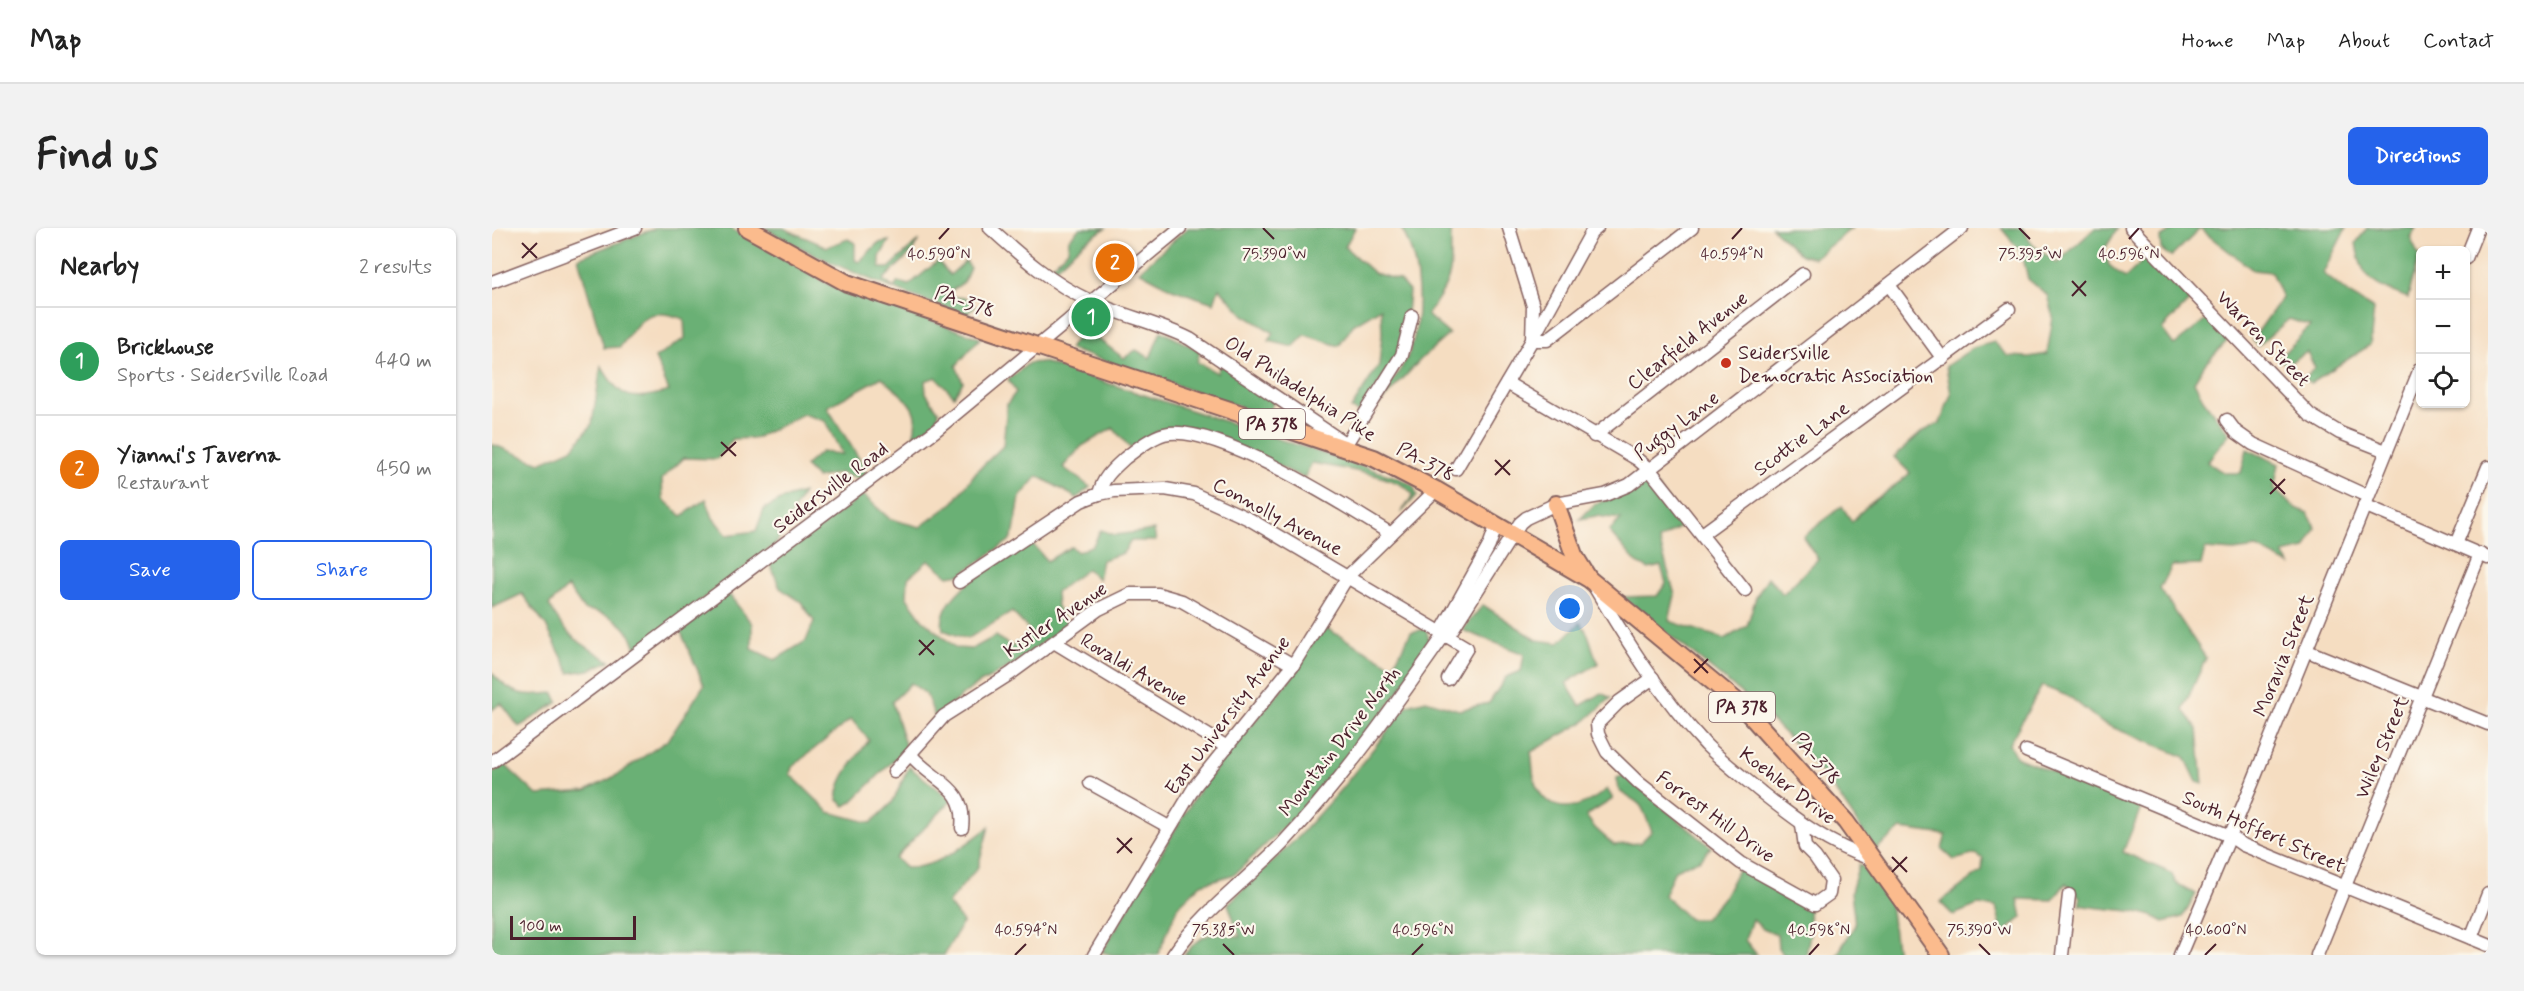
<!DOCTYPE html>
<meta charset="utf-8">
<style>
body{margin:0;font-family:Mynerve,sans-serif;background:#f2f2f2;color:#222}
.controls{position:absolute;right:18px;top:18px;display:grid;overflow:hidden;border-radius:9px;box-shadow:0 2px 4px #0004}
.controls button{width:54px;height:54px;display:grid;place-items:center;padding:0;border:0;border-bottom:2px solid #e0e0e0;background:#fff;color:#222;font:30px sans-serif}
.scale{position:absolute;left:18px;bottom:15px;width:126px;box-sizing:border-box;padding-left:6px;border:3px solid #4a1f2b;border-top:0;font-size:16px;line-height:21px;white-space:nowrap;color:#4a1f2b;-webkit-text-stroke:4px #fbf7ec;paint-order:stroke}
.you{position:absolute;left:1078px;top:381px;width:21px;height:21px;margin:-15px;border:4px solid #fff;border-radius:50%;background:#1a73e8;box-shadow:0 0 0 9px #1a73e833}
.badge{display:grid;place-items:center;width:39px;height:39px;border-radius:50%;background:#2563eb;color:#fff;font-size:20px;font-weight:700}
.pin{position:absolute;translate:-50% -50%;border:3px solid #fff;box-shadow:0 2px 6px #0006}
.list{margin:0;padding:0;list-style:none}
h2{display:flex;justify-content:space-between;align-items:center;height:78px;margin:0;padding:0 24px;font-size:26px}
h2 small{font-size:20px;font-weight:400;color:#767676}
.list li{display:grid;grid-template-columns:39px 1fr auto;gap:18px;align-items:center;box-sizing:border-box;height:108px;padding:0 24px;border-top:2px solid #e0e0e0}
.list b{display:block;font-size:22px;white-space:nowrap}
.list p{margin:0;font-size:20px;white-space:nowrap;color:#767676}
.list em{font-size:20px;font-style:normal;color:#767676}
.actions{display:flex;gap:12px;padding:18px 24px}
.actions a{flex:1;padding:14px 0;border:2px solid #2563eb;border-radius:9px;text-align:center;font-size:21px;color:#2563eb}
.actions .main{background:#2563eb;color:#fff}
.icon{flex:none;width:33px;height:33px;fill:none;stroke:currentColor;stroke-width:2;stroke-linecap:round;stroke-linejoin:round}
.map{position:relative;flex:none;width:1996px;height:727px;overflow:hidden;border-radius:9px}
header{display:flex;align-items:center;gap:36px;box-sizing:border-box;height:84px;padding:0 30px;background:#fff;border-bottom:2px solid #e0e0e0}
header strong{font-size:28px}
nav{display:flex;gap:33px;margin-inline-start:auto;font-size:21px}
.intro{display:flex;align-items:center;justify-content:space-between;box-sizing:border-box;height:144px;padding:0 36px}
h1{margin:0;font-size:42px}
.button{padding:15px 27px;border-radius:9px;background:#2563eb;color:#fff;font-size:21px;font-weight:700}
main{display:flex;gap:36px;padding:0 36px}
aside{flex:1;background:#fff;border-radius:9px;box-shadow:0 2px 4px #0004}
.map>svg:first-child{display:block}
.forest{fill:#6bb074;stroke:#5a6850;stroke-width:1.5}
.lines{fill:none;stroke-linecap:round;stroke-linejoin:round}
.minor-casing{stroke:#866260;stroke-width:15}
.major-casing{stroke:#866260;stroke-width:20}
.minor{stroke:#fff;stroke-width:12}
.major{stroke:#fbbb8d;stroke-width:16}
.ticks{fill:none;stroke:#4a1f2b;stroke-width:2}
.poi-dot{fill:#c8321e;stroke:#fbf7ec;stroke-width:2}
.labels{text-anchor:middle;stroke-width:4.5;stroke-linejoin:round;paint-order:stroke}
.shield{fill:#fbf7ec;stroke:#7f6065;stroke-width:1.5}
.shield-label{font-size:18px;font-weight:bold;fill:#4a1f2b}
.street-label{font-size:20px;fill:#4a1f2b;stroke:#fbf7ec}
.poi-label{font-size:20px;fill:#4a1f2b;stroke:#fbf7ec;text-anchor:start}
.ticks-label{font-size:15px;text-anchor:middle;fill:#4a1f2b;stroke:#fbf7ec;stroke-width:4.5;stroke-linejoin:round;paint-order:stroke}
</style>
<header>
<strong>Map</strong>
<nav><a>Home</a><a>Map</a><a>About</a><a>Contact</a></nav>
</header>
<div class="intro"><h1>Find us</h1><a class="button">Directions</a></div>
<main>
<aside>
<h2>Nearby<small>2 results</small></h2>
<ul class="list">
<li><span class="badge" style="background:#2e9e5b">1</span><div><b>Brickhouse</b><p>Sports · Seidersville Road</p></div><em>440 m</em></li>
<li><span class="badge" style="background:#e8710a">2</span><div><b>Yianni's Taverna</b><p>Restaurant</p></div><em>450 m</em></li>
</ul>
<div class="actions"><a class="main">Save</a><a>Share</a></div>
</aside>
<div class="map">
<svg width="1996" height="727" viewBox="0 0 1996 727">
<rect width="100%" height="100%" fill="#fbf7ec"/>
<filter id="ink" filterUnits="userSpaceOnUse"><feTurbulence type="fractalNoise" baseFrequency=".0167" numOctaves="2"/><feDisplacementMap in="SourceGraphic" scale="12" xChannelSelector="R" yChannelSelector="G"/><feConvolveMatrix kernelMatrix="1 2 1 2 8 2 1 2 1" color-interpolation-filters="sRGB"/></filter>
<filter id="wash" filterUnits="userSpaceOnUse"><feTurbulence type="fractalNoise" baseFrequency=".008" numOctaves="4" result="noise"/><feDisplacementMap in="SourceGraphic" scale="24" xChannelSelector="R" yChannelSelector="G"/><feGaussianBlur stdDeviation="1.35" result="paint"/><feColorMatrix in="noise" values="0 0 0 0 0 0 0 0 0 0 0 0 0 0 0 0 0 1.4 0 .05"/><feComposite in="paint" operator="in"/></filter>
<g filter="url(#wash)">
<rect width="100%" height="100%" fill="#f5ddc1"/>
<g class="forest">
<path d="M164 0H238L338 57 488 110 464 138 471 154 462 168 444 149 433 153 434 165 447 184 443 195 421 209C431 178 410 169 390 149L335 179 371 237 374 247 366 251 348 245 325 250 313 238 329 224 350 226 333 193 311 186 264 210 241 211 225 231 192 230 170 251 171 271 190 288 214 271 221 290 235 307 264 303 272 281 291 271 311 265 284 316 144 421C138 397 116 383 92 382L76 359 57 377C74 409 88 415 118 433L97 442 78 445 53 396 30 366 0 380V216L48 235 80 221 100 196 109 138C130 173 139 173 177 163L163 130 193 110 192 91C153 77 150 91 128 119L112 120 86 30Z"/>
<path d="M272 0H291L335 19 356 11 363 15V32L367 34 386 15 397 13 388 29V40H397L427 12 420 24 391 52 402 60 406 54 417 57 446 33 458 47 474 33 478 40 472 54 452 68 474 70 483 78 474 87C404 63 337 37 272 0Z"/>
<polygon points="588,0 614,0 592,14 558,45 560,38 576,22 577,11"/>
<polygon points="696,0 863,0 853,19 882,45 907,52 917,63 913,109 904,130 868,185 859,181 887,137 890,106 889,80 861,97 847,118 813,107 801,119 777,113 782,105 752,87 727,60 722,75 680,61 647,43"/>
<path d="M909 0H960C958 12 959 22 959 34 959 55 946 71 935 87L957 106 930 130 875 190C888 169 909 146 918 123 931 87 929 33 909 0Z"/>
<polygon points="1280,0 1360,0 1322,30 1309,27"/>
<path d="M1509 0H1530L1541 17 1565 35 1603 0H1626L1612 22 1617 37 1633 50 1658 26 1699 71 1670 101 1682 117 1718 89 1736 112 1713 136 1702 154 1711 171 1737 206 1715 234 1732 245H1749L1755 221 1787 236 1782 261 1802 279 1816 285 1824 300 1813 321 1791 326 1798 337 1765 320 1742 323 1713 321 1709 337 1680 338 1668 361 1714 430 1691 481 1706 501 1711 556 1705 554 1693 529 1610 495 1578 469 1550 458 1517 516 1524 529 1649 580 1631 624 1679 645 1684 655 1704 666 1691 689 1672 694C1645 678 1618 684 1588 677V669L1574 655 1561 672 1526 671 1530 689 1511 706 1504 679 1486 677 1461 687 1448 674 1490 643 1491 631 1484 626 1462 632 1450 621 1454 607 1409 601 1383 622C1366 597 1350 570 1331 547 1275 479 1198 425 1130 369L1165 368 1174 355 1169 338 1157 341 1145 335 1117 303 1129 291 1104 288 1088 291 1103 276 1137 264 1153 252 1160 253 1195 295 1167 312 1183 367 1177 393 1233 411 1255 398 1264 369 1276 349 1291 366 1326 331 1311 309 1350 278 1360 294C1376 273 1399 263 1418 245L1402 229 1430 204 1448 195 1459 166 1454 138 1481 120 1502 114 1516 128 1537 129 1555 126 1561 89 1555 67 1536 51 1530 25Z"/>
<polygon points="1684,0 1854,0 1831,45 1858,67 1882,81 1878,117 1819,155 1812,150 1823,140 1815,124 1795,136 1786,131 1818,98 1797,91 1766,118 1760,112 1790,70 1779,44 1761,42 1708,1 1679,29 1669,21 1668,10"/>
<path d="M1875 0H1924L1918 9 1927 28 1916 70C1882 57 1869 53 1864 15Z"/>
<path d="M669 103 708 123 705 134 725 145 728 135 782 173 775 188 577 121C593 90 615 120 632 130L644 122 658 130Z"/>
<path d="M551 134 906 250 921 257 925 267 909 285 921 267C910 247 843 240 820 235L812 250 702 199 666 203 638 220 621 200 590 218 571 239 598 259 585 270 546 248 528 269 522 304 517 313 469 346 456 348 437 332 416 350 415 370 430 391 464 420 480 421 504 408 520 419 539 404 520 384 475 411 451 402C443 364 512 333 538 313L555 333 579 319 586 324 601 317 609 302 623 307 662 302 664 313H639L631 325 610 332 606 351 595 341 564 364 565 378 575 396 521 437 481 459 443 489 434 466 419 455 400 474 414 520 360 574 353 578 346 572C343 553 366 528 377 512L359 491 300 539 298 546 337 584 379 595 400 575 417 539 460 572 403 630 414 640C446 640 473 617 497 599L486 639 456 675 471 694 452 727H0V545L12 536 45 567 94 563 125 547 177 511 212 457 188 402 236 365 260 396V421L283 432 314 413 322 393 309 374 288 360 278 336 371 267 398 291 428 299 462 274 484 244 511 218 515 176 524 164 516 152 537 135Z"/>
<path d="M991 377 1045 412 1067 415 1088 395C1100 406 1098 422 1107 435L1074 455 1088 478 1110 465 1119 470 1092 494 1039 524C1041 534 1040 547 1044 557 1058 591 1093 580 1115 561L1121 571 1094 588 1103 600 1122 617 1148 615 1160 603C1156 596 1153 583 1148 577 1138 566 1123 569 1125 550L1132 547 1219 619 1209 631 1183 642 1172 667 1197 691H1212L1232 669 1247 640 1317 678 1318 707 1314 727H1292L1286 720 1285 707 1271 701 1260 691 1253 712 1265 727H692C712 703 718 704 748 709L736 676 803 612 850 560 916 477 934 472 967 482 997 475 1014 449 1029 443 1032 426 970 402Z"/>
<polygon points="830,398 901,438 919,404 934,401 937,412 911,457 875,509 801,590 743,646 709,656 686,678 666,727 621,727 610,724 710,557 802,446"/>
<path d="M0 445C22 469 31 468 62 465L66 474 27 499 9 475 0 482Z"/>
<polygon points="1367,636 1387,651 1398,676 1405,727 1345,727 1363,697 1359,664"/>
</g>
</g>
<g filter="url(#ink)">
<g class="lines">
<g class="minor-casing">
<g id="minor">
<path d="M498 0C530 29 559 55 598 73 631 88 666 95 698 111L854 216"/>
<polyline points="1105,0 1099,5 1040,112 1055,112 1200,0"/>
<polyline points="1639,0 1818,187 1848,205 1894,223"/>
<polyline points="1974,30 1986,0"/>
<polyline points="0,54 143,0"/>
<polyline points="1397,57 1451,131"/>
<polyline points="1015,155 1145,231 1158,242 1253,362"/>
<polyline points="1735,192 1744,204 1761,216 1875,268"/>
<polyline points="1102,208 1311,46"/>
<polyline points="854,216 910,127 920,88"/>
<polyline points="964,241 1040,112 1041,78 1017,0"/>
<path d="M607 266C611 249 621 241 633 230 645 221 658 210 672 206 722 194 854 278 899 306"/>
<polyline points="1872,277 1996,330"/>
<polyline points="1210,306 1517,81"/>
<polyline points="1964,316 1996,239"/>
<polyline points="467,354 589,273 607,266 622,263 673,261 702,266 757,291 975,420 956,451"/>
<path d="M1103 360C1136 415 1170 470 1214 517 1231 534 1251 549 1270 565 1304 592 1337 617 1379 631"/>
<polyline points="953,406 952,399 997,318 1005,296"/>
<polyline points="562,414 735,519"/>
<polyline points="1813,422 1996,496"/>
<polyline points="1161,450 1127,474 1105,496 1106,506 1115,524 1147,555 1249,635 1323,676 1337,666 1339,652 1323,629 1313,619 1310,597"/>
<polyline points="1534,523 1738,608 1751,617 1996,717"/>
<path d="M419 527C442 555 475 557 470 600"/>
<polyline points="0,534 443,203 688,0"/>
<polyline points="402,544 452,488 518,446 607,381 638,366 666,366 690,373 801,437"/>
<polyline points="598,555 677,599"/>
<polyline points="1979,710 1996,666"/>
<polyline points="602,727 703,558 801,437 856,348 944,262"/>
<path d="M681 727C710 684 754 653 790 616 851 551 902 479 953 406L960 402 1028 295 1034 290 1064 276 1113 267 1137 257 1470 0"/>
<polyline points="1570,727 1577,667"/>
<polyline points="1688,727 1760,556 1928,141"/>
<polyline points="1825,727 1988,326"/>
</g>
</g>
<g class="major-casing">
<g id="major">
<polyline points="255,0 355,55 882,230 944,262 1097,351 1249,477 1354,594 1449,727"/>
<polyline points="1064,276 1082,327 1095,348"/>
</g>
</g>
<use href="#minor" class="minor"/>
<use href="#major" class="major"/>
</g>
</g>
<path class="ticks" d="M771 0 782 11M1527 0 1538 11M447 11 457 0M1240 11 1250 0M1637 11 1647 0M30 15 45 30M30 30 45 15M1580 53 1594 68M1580 68 1594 53M229 214 244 228M229 228 244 214M1003 232 1018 247M1003 247 1018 232M1778 251 1793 266M1778 266 1793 251M427 412 442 427M427 427 442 412M1202 431 1216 445M1202 445 1216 431M625 610 640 625M625 625 640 610M1400 629 1415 644M1400 644 1415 629M731 716 742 727M1487 716 1498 727M523 727 534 716M920 727 931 716M1317 727 1327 716M1713 727 1724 716"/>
<circle class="poi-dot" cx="1234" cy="135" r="6"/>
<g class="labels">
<g class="shield">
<rect x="747" y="181" width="66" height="30" rx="4.5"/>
<rect x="1217" y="464" width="66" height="30" rx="4.5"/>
</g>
<g class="shield-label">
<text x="780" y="202">PA 378</text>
<text x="1250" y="485">PA 378</text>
</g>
<g class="street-label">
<text transform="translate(473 73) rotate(19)" y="7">PA-378</text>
<text transform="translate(1772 110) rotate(46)" y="7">Warren Street</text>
<text transform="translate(1195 112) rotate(-38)" y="7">Clearfield Avenue</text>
<text transform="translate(809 160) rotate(33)" y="7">Old Philadelphia Pike</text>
<text transform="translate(1184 197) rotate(-37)" y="7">Puggy Lane</text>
<text transform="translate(1309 210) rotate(-36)" y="7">Scottie Lane</text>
<text transform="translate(934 233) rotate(28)" y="7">PA-378</text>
<text transform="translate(338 259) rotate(-37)" y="7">Seidersville Road</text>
<text transform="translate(786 288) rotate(28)" y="7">Connolly Avenue</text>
<text transform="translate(563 391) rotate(-34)" y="7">Kistler Avenue</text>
<text transform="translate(1791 427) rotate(-68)" y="7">Moravia Street</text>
<text transform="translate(643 441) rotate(31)" y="7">Rovaldi Avenue</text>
<text transform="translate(735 487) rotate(-53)" y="7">East University Avenue</text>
<text transform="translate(847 513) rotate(-52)" y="7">Mountain Drive North</text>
<text transform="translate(1889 519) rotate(-67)" y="7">Wiley Street</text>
<text transform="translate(1325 530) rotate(49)" y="7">PA-378</text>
<text transform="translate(1296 557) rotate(37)" y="7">Koehler Drive</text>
<text transform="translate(1224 588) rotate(36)" y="7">Forrest Hill Drive</text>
<text transform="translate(1772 603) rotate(24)" y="7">South Hoffert Street</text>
</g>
<g class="poi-label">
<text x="1246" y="131">Seidersville<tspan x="1246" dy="23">Democratic Association</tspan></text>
</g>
</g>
<g class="ticks-label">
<text x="447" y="31">40.590°N</text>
<text x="782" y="31">75.390°W</text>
<text x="1240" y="31">40.594°N</text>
<text x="1538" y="31">75.395°W</text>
<text x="1637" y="31">40.596°N</text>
<text x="534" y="707">40.594°N</text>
<text x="731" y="707">75.385°W</text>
<text x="931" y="707">40.596°N</text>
<text x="1327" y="707">40.598°N</text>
<text x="1487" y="707">75.390°W</text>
<text x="1724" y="707">40.600°N</text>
</g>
</svg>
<div class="controls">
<button>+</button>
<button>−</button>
<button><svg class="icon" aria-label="locate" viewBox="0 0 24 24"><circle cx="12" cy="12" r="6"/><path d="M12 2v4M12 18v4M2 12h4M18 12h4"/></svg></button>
</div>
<div class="scale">100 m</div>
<div class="you"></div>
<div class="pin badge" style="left:599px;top:89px;background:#2e9e5b">1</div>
<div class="pin badge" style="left:623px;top:35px;background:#e8710a">2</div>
</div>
</main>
